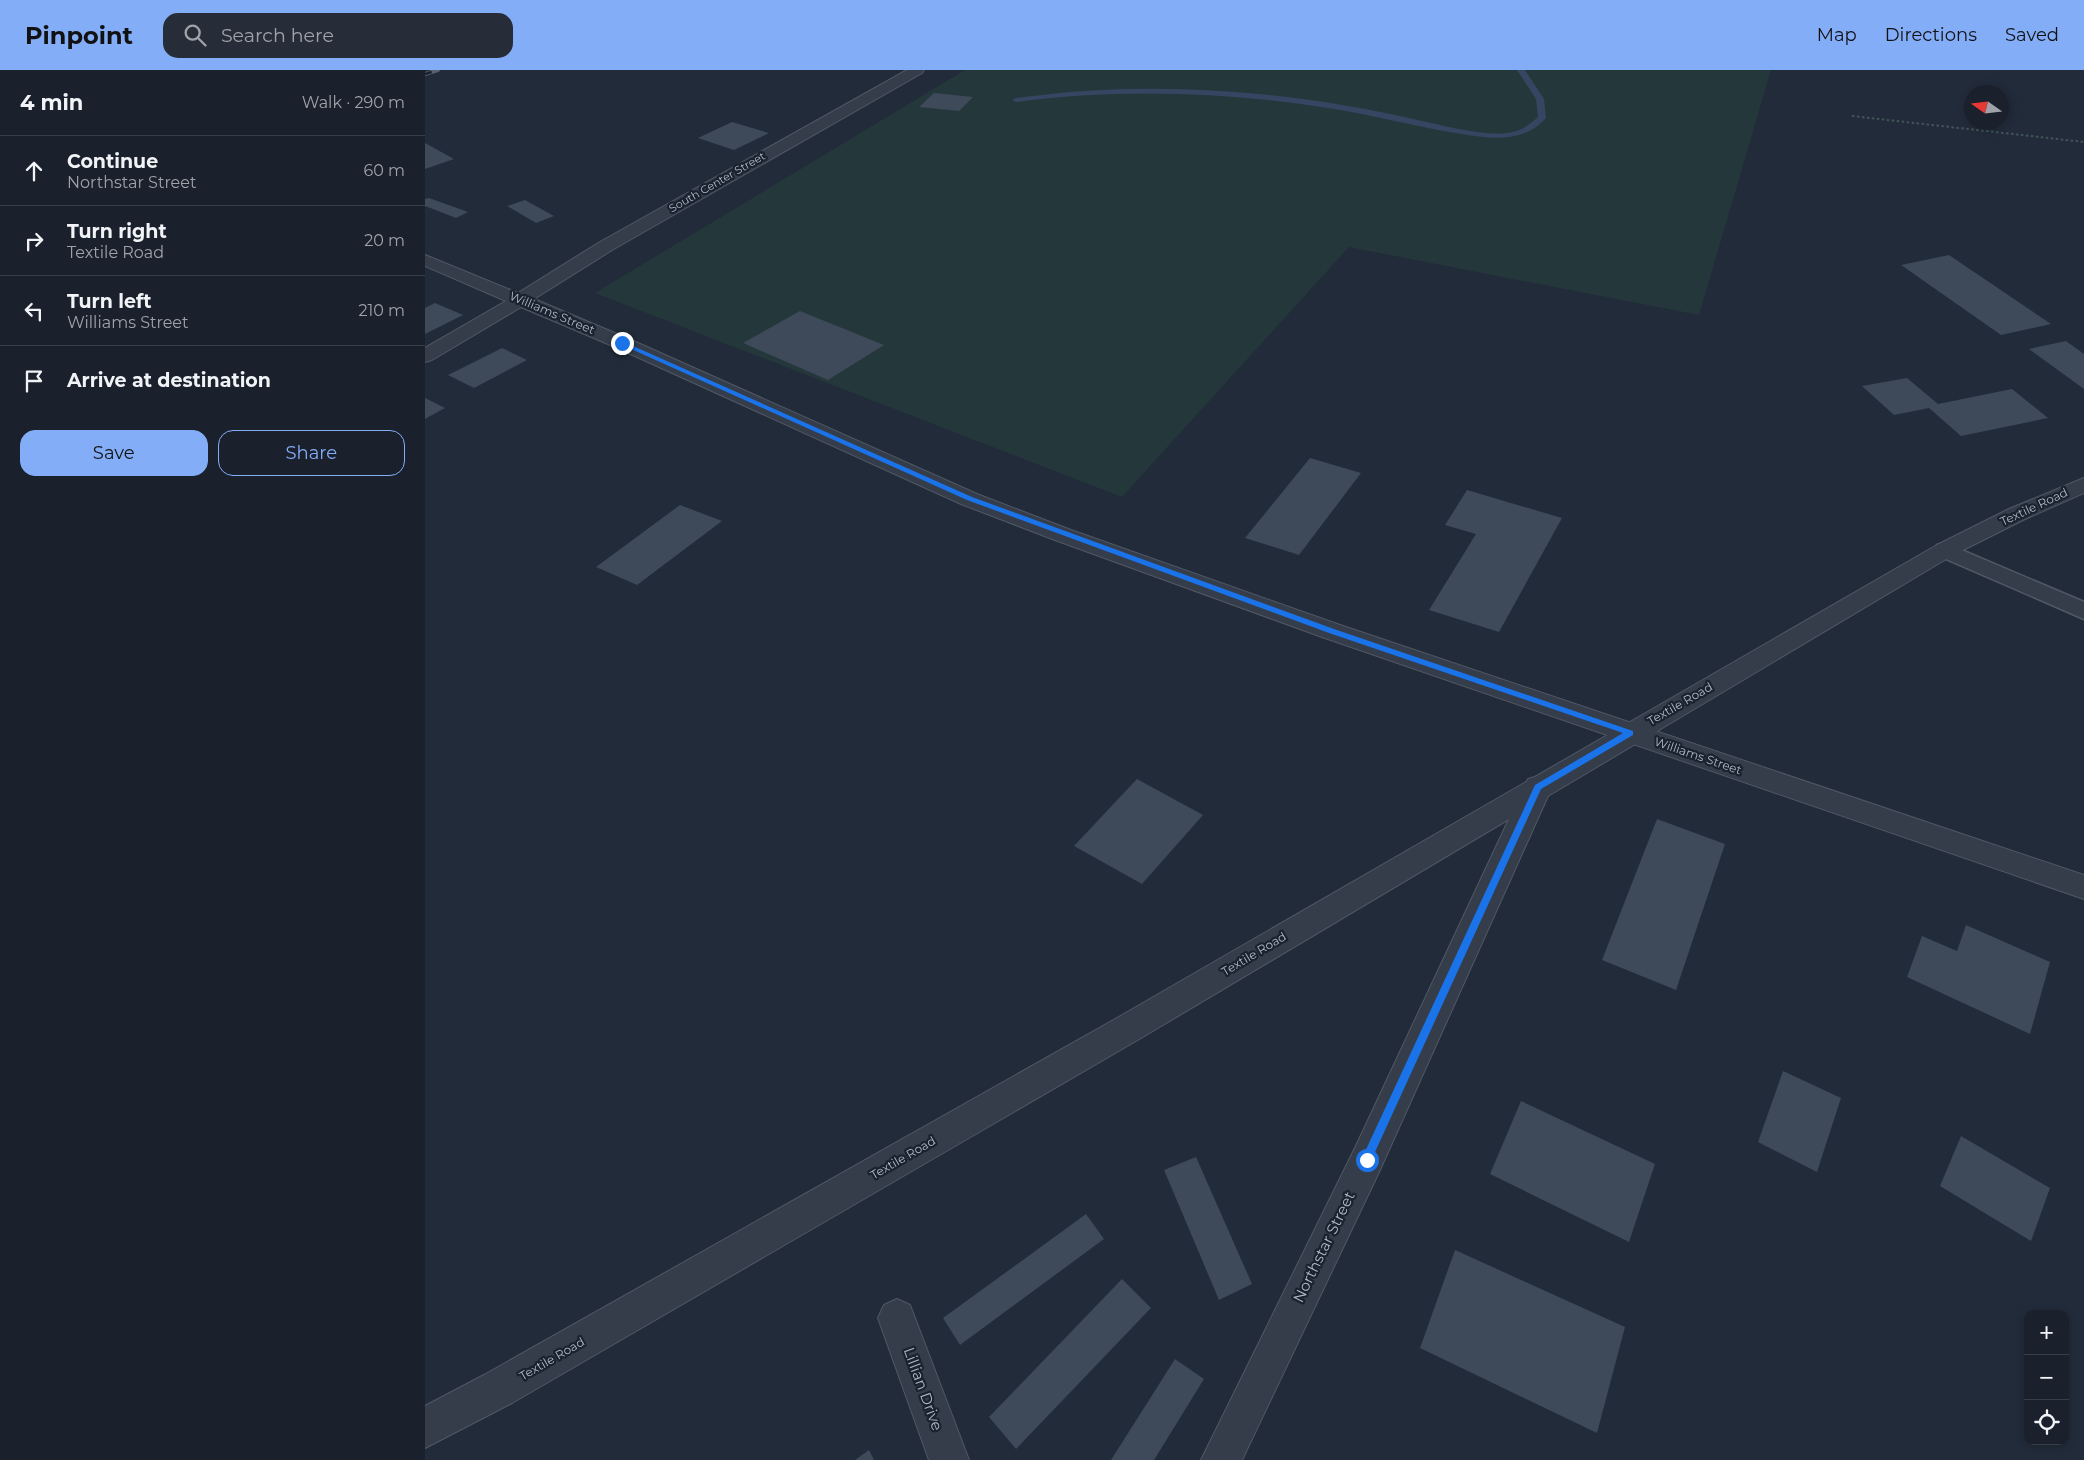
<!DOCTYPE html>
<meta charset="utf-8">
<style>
body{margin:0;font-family:Montserrat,sans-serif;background:#272d38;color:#f1f3f6}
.controls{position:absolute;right:15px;bottom:15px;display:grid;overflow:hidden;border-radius:10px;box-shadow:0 2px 8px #0003}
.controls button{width:45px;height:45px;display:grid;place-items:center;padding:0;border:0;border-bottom:1px solid #383e48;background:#1a202c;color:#f1f3f6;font:25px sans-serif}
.compass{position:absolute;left:1539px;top:15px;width:45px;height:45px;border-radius:50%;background:#1a202c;box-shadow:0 2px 8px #0003;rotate:284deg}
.stop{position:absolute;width:15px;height:15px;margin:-11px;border:4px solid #1a73e8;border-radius:50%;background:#fff}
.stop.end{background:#1a73e8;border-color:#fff;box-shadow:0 1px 5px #0008}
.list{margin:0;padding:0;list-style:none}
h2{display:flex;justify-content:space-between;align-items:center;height:65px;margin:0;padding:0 20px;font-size:21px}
h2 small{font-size:16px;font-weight:400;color:#9fa3a9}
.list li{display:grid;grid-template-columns:32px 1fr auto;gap:15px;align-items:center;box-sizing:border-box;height:70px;padding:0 20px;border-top:1px solid #383e48}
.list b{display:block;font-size:19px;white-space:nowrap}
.list p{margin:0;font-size:16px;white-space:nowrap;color:#9fa3a9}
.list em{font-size:16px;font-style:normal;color:#9fa3a9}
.actions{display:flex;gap:10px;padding:15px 20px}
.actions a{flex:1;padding:11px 0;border:1px solid #84adf8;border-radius:15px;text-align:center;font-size:18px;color:#84adf8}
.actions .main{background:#84adf8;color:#111}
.icon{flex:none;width:28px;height:28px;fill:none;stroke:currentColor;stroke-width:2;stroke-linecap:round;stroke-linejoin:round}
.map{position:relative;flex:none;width:1659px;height:1390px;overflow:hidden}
header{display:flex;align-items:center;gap:30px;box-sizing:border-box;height:70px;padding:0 25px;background:#84adf8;color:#111}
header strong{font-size:24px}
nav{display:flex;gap:28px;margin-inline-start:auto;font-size:18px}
.search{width:350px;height:45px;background:#272d38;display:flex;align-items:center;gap:12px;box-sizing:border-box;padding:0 18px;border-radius:15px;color:#9fa3a9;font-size:19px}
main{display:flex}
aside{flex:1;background:#1a202c}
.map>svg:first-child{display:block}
.green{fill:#24383b}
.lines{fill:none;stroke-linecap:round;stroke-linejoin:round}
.stream{fill:#354662;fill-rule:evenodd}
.building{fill:#3e4959}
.service-casing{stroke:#505865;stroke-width:3}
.minor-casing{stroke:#505865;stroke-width:2}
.tertiary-casing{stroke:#505865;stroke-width:2}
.path{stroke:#415558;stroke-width:2;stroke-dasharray:2.5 2.5;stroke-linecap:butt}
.service{fill:#353d4a;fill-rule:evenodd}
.minor{fill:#353d4a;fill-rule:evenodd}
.tertiary{fill:#353d4a;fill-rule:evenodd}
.rail-casing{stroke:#576172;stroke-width:4}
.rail{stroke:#1b222f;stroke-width:2.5;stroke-dasharray:7;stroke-linecap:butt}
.route{fill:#1a73e8}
.labels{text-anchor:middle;stroke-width:4.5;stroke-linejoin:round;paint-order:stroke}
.far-street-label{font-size:11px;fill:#b0b8c6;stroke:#1b222f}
.street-label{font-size:12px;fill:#b0b8c6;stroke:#1b222f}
.near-street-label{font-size:15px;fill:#b0b8c6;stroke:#1b222f}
</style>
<header>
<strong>Pinpoint</strong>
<div class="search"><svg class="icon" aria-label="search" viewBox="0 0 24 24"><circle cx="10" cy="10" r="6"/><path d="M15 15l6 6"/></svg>Search here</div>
<nav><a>Map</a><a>Directions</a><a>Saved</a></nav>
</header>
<main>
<aside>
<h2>4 min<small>Walk · 290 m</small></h2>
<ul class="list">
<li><svg class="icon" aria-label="ahead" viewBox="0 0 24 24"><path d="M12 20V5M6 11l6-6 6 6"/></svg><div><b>Continue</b><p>Northstar Street</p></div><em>60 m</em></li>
<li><svg class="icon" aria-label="right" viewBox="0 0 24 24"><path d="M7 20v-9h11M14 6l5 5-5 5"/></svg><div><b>Turn right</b><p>Textile Road</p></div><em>20 m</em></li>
<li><svg class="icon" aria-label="left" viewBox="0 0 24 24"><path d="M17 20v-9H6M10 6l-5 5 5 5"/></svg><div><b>Turn left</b><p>Williams Street</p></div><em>210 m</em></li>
<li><svg class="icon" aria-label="arrive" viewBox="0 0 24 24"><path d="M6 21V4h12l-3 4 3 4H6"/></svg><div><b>Arrive at destination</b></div></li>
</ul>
<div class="actions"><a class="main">Save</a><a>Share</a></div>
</aside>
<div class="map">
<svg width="1659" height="1390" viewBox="0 0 1659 1390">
<rect width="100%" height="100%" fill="#222b3a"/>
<polygon class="green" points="540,0 1346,0 1274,245 924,177 697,427 170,223"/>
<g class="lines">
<path class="stream" d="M1092 0H1100L1119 29 1121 48C1099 73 1066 69 1037 64 992 57 948 45 903 38 799 22 695 18 591 32L587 30 591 28C726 9 864 20 997 51 1023 56 1065 69 1091 61 1099 59 1106 53 1113 47L1111 29Z"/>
</g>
<g class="building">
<polygon points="509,23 548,27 534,41 494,37"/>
<polygon points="307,52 344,63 309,80 273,68"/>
<polygon points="0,73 29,89 0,99"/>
<polygon points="4,128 43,142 31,148 0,136 0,129"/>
<polygon points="100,130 129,146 111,153 82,136"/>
<polygon points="1524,185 1626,254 1576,265 1476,195"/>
<polygon points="10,233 38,245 0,264 0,238"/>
<polygon points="375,241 459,275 403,310 318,273"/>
<polygon points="1641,271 1659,284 1659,319 1604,279"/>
<polygon points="77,278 102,290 49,318 23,305"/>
<polygon points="1482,308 1513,334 1587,319 1623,348 1536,366 1504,338 1469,345 1437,316"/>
<polygon points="0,328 20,338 0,349"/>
<polygon points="885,388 936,403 874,485 820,468"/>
<polygon points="1042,420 1137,448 1074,562 1004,540 1051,464 1020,455"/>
<polygon points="255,435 297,451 212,515 171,497"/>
<polygon points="712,709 778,745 717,814 649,776"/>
<polygon points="1232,749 1300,774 1251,920 1177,890"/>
<polygon points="1541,855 1625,892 1605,964 1482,907 1497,866 1532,881"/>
<polygon points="1358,1001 1416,1028 1392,1102 1333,1072"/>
<polygon points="1096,1031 1230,1094 1204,1172 1065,1104"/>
<polygon points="1536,1066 1625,1118 1606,1171 1515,1116"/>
<polygon points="771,1087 827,1214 794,1230 739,1100"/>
<polygon points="661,1144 679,1169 535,1275 518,1248"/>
<polygon points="1030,1180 1200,1257 1172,1363 995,1278"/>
<polygon points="697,1209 726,1238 591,1379 564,1347"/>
<polygon points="750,1289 779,1309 729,1390 686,1390"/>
<polygon points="444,1380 449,1390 430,1390"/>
</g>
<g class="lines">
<g class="service-casing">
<polygon id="service" points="1520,473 1659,532 1659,549 1512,485 1509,480 1512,475"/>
</g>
<g class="minor-casing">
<g id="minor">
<polygon points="482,0 499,0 497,3 187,180 109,229 204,269 552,424 646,460 915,555 1659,805 1659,829 897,567 630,470 536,434 190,277 96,237 7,290 0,292 0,278 81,231 0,196 0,185 93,223 175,172"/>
<polygon points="1113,706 1123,709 1127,717 954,1102 817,1390 776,1390 930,1078 1099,717 1103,709"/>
<polygon points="472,1229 485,1235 544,1390 504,1390 453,1248 459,1235"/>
</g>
</g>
<g class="tertiary-casing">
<polygon id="tertiary" points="1659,408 1659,423 1600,449 1528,485 716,968 87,1333 0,1378 0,1336 59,1305 692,948 1512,475 1584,439"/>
</g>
<polyline class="path" points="1427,46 1659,72"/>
<use href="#service" class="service"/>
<use href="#minor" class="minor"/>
<use href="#tertiary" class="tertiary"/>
<g class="rail-casing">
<polyline id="rail" points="0,4 13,0"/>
</g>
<use href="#rail" class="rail"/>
</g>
<polygon class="route" points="195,272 199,272 547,427 909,559 1208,661 1208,665 1116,719 945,1093 938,1093 937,1090 938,1086 1110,715 1198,663 904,563 542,430 195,274"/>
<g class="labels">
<g class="far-street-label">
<text transform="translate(292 112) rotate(-30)" y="4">South Center Street</text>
</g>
<g class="street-label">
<text transform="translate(127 243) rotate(23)" y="4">Williams Street</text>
<text transform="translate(1609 437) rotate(-25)" y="4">Textile Road</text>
<text transform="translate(1255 634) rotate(-30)" y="4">Textile Road</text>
<text transform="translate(1273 686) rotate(19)" y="4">Williams Street</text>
<text transform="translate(829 884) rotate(-31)" y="4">Textile Road</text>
<text transform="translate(478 1088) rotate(-30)" y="4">Textile Road</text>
<text transform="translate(127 1289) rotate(-30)" y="4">Textile Road</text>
</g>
<g class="near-street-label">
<text transform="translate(899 1177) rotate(-64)" y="5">Northstar Street</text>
<text transform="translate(498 1319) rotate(70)" y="5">Lillian Drive</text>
</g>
</g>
</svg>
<div class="controls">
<button>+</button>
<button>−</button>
<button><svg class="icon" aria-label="locate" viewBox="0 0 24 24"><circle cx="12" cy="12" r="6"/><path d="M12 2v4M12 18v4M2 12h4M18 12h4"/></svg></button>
</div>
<svg class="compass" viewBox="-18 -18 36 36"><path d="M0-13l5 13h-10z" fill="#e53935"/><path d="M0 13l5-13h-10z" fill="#9fa3a9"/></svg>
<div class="stop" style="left:942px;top:1090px"></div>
<div class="stop end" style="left:197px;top:273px"></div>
</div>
</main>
